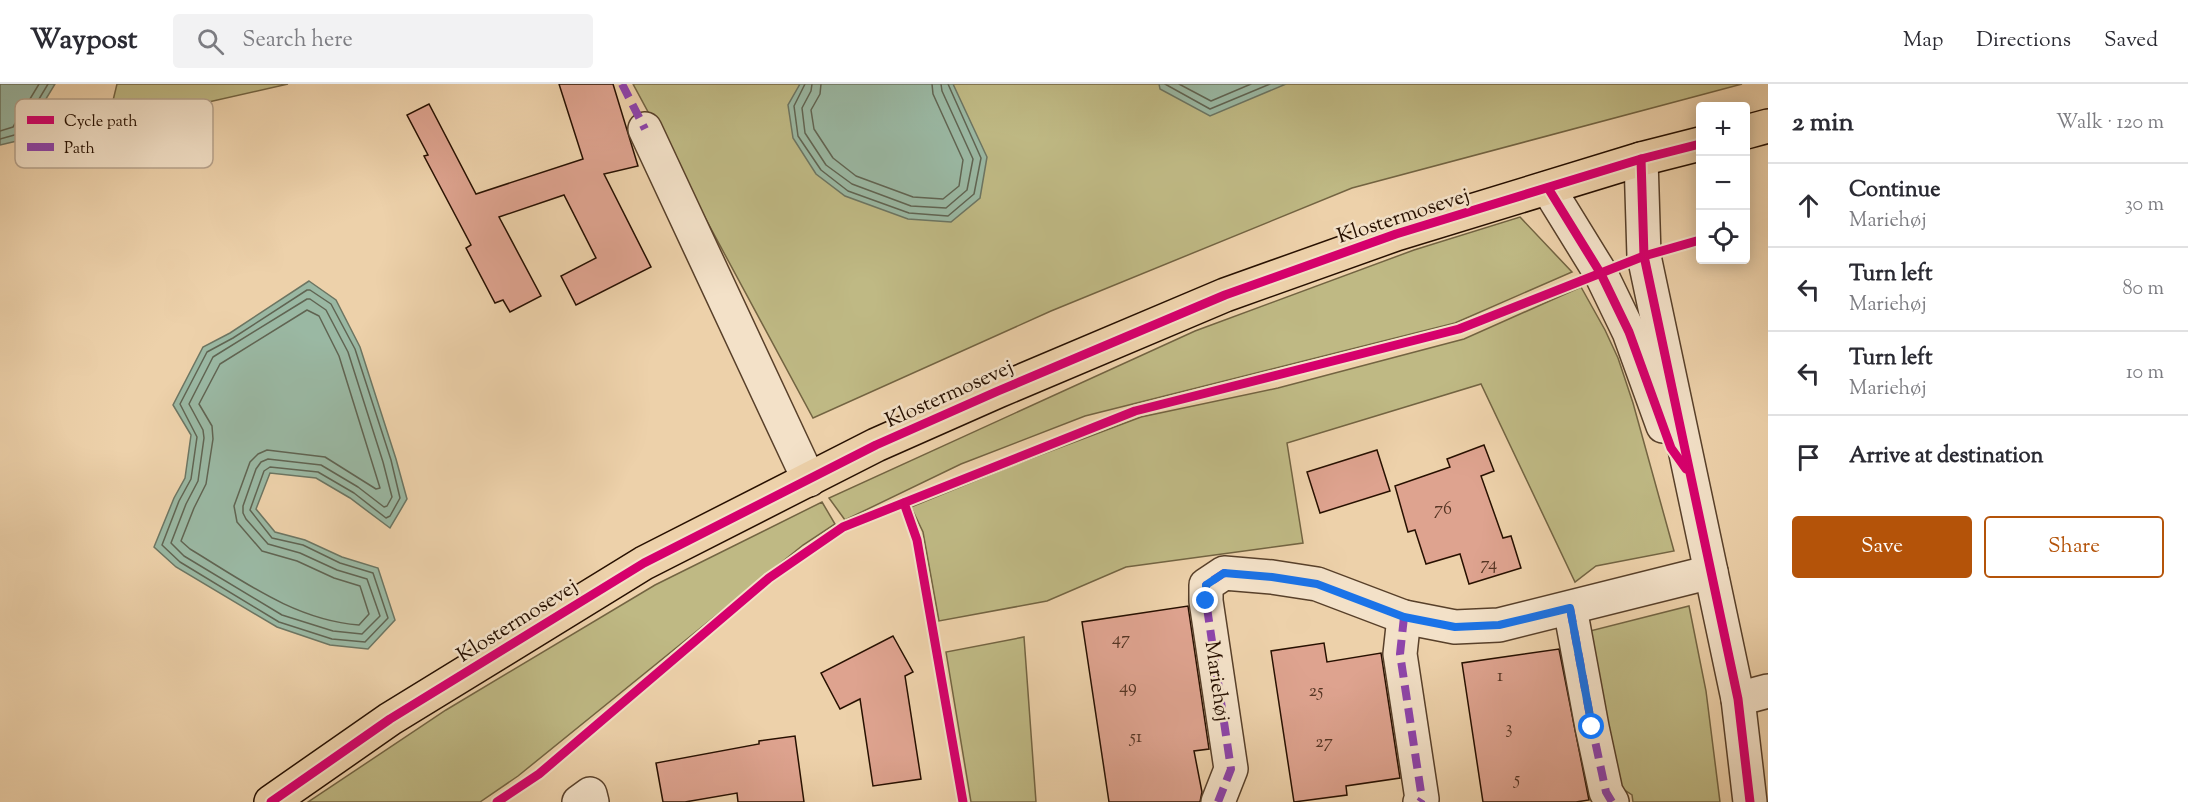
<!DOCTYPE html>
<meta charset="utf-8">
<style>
body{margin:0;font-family:"Sorts Mill Goudy",serif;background:#f2f2f3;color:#2b2b33}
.controls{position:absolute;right:18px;top:18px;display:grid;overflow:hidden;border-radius:6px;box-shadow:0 3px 15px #0003}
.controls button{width:54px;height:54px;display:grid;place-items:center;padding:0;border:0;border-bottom:2px solid #e1e1e2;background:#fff;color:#2b2b33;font:30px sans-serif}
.stop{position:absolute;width:18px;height:18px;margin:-14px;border:4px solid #1a73e8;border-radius:50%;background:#fff}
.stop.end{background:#1a73e8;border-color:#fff;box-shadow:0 2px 6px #0008}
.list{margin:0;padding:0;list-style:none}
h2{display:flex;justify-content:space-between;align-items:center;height:78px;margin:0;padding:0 24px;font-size:26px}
h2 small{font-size:20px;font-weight:400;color:#7c7c81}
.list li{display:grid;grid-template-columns:39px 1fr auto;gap:18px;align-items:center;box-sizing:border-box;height:84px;padding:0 24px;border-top:2px solid #e1e1e2}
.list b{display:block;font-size:22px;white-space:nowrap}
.list p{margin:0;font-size:20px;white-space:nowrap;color:#7c7c81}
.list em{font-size:20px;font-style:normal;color:#7c7c81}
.actions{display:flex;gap:12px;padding:18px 24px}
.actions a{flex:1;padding:14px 0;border:2px solid #b45309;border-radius:6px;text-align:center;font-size:21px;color:#b45309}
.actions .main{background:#b45309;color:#fff}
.icon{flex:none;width:33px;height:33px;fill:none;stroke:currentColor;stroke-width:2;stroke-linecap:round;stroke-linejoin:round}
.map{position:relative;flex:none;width:1768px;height:718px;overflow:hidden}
header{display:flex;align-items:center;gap:36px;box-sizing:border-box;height:84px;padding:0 30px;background:#fff;border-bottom:2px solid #e1e1e2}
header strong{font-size:28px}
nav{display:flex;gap:33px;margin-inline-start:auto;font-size:21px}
.search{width:420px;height:54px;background:#f2f2f3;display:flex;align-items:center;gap:15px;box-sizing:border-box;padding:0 21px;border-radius:6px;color:#7c7c81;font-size:22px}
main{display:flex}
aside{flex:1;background:#fff}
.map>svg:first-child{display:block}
.green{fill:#bfb984;stroke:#736442;stroke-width:1.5}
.water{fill:#9ab8a3;stroke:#6c7562;stroke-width:1.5}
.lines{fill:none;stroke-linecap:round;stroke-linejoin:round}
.shore{stroke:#606452;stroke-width:1.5}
.building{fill:#dea38f;stroke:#271000;stroke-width:1.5}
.minor-casing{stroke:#58402a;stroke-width:36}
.major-casing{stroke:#271000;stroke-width:36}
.minor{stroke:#f3e1c8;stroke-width:33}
.major{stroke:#edd1aa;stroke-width:33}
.quiet{stroke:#8e44ad;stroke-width:8;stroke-dasharray:15 8;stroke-linecap:butt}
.cycleway-casing{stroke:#f3e1c8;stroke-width:13}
.cycleway{stroke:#d6006c;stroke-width:9}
.route{stroke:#1a73e8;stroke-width:8}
.labels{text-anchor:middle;stroke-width:5;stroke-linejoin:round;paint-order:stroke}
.number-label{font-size:18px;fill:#553524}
.street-label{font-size:21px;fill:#271000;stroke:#f3e1c8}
.key{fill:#f3e1c8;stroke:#b6a28c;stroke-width:1.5}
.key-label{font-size:16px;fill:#271000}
</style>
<header>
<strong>Waypost</strong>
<div class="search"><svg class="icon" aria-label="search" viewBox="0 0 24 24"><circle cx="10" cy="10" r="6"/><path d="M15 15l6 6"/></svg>Search here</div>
<nav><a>Map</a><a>Directions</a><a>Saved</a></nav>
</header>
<main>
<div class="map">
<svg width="1768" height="718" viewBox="0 0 1768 718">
<rect width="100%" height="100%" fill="#edd1aa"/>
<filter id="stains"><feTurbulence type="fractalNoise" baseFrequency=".00333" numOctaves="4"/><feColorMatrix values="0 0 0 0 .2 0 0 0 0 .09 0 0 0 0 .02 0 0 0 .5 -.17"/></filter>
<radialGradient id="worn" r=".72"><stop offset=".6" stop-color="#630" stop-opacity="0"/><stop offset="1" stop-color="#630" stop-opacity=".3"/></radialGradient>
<g class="green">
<polygon points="117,0 288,0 107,41"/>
<polygon points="633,0 1742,0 1352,104 1051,227 813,334"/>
<polygon points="1520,133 1572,188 1455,239 1085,332 961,380 845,436 829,414 1195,247 1414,166"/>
<polygon points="1581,203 1605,246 1618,274 1633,319 1674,467 1596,482 1575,498 1481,300 1287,359 1303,459 1126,483 1047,517 939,537 923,448 911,423 1016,380 1141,333 1278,304 1464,255"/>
<polygon points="822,418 835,440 803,461 518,692 480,718 308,718 446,626 655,501"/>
<polygon points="1689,522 1706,607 1720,718 1633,718 1632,711 1617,701 1590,547"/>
<polygon points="1024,553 1036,718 971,718 946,568"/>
</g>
<g class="water">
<polygon points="0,0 55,0 21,56 0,61"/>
<polygon points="800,0 953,0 987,73 980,114 951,138 908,135 845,112 816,90 793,54 788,21"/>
<polygon points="1159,0 1286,0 1210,32 1160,5"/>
<polygon points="309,197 336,216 360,263 396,375 407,415 390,444 350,414 316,394 270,389 256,425 275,448 305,456 342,473 378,484 395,536 368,565 330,561 277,543 176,483 154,463 174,414 185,394 191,351 173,321 203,263 230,249"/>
</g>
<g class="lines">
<g class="shore">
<polyline points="805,0 794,22 798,52 821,86 848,107 909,129 948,132 974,110 981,74 948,0"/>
<polyline points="812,0 811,7 802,24 805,49 826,81 852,100 911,122 946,124 967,106 973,75 942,7 941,0"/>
<polyline points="821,0 820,10 811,26 814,45 833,74 856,92 913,113 943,115 959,102 963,76 933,10 932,0"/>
<polyline points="1165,0 1210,25 1270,0"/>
<polyline points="1179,0 1211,17 1251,0"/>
<polyline points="0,47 13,43 39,0"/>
<polyline points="0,55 18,50 48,0"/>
<polygon points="307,206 310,206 331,220 355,265 391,376 400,414 390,432 386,434 354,409 318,388 270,383 264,387 250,426 272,454 303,461 340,479 373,489 388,534 365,558 332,555 279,538 180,478 162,461 179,417 191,395 197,353 180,320 207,268 233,254"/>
<polygon points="307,215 310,215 326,226 348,268 383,378 392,413 387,422 384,423 358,403 321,381 268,375 261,378 256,385 243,422 243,429 246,435 268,460 300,469 337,486 367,495 380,532 362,550 333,547 282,531 184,472 171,459 186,420 198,397 204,354 203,346 189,320 213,273"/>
<path d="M307 226 319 232 339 272 380 404 376 405 325 373 267 366 258 370 250 378 234 422 237 438 262 467 297 477 334 494 360 502 369 530 359 541C295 536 243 497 190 465L181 457 194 424 206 400 213 355 212 342 199 320 220 280Z"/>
</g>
</g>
<g class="building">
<polygon points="559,0 613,0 638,82 604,90 651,183 576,221 561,192 596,174 564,111 499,133 541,212 510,228 503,216 495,219 466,164 471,161 424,72 428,71 407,31 429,20 476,110 583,75"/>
<polygon points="1484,361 1494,387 1481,392 1503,454 1511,452 1521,484 1469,500 1460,470 1426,480 1415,446 1408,448 1395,402 1450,383 1447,375"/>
<polygon points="1377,366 1390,407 1320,429 1307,388"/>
<polygon points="1188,522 1209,665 1194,667 1202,708 1200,718 1109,718 1082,538"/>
<polygon points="893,552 913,588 905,592 921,695 873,702 860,615 840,625 821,589"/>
<polygon points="1324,559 1327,578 1381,569 1400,694 1346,702 1347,711 1294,718 1271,567"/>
<polygon points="1559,565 1589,716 1576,718 1483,718 1462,579"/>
<polygon points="795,652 804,718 738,718 737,709 685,718 663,718 656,679 759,660 759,657"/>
</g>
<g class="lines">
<g class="minor-casing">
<g id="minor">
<polyline points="645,45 809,396"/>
<polyline points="1641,75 1644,172 1738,615 1750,718"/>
<polyline points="1548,104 1601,190 1629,248 1663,342"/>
<polyline points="1570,524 1592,643 1606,708 1612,718"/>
<polyline points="1404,533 1400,570 1422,715 1420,718"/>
<polyline points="1738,615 1768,607"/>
<polyline points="579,718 590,710 592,718"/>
<polyline points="1218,718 1231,685 1206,517 1206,501 1224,489 1272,493 1317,500 1404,533 1455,543 1499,541 1711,488"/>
</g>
</g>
<g class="major-casing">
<g id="major">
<polyline points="1746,48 1768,42"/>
<polyline points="271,718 390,635 644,479 876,361 998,307 1225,211 1396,150 1641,75 1700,60"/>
</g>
</g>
<use href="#minor" class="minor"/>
<use href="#major" class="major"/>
<g class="quiet">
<polyline points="622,0 645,45"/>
<polyline points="1570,524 1592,643 1606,708 1612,718"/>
<polyline points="1404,533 1400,570 1422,715 1420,718"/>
<polyline points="1218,718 1231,685 1206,517 1206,501 1224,489 1232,490"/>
</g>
<g class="cycleway-casing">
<g id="cycleway">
<polyline points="1641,75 1644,172 1738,615 1750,718"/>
<polyline points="1548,104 1601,190 1629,248 1671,364 1686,385"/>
<polyline points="904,419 917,456 963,718"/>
<polyline points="271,718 390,635 644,479 876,361 998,307 1225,211 1396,150 1641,75 1700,60"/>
<polyline points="497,718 539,690 769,494 843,443 1135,327 1459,245 1644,172 1700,156"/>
</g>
</g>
<use href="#cycleway" class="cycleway"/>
</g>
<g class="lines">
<polyline class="route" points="1206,517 1206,501 1224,489 1272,493 1317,500 1404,533 1455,543 1499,541 1570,524 1592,643"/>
</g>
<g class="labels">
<g class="number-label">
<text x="1443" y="430">76</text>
<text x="1489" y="485">74</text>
<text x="1121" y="560">47</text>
<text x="1500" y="597">1</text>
<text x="1128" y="608">49</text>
<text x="1316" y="612">25</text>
<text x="1509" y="649">3</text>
<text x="1136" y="658">51</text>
<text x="1324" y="663">27</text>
<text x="1517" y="700">5</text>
</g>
<g class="street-label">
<text transform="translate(1403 131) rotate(-18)" y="7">Klostermosevej</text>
<text transform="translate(949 309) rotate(-24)" y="7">Klostermosevej</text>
<text transform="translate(517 536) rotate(-32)" y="7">Klostermosevej</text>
<text transform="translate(1218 597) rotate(82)" y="7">Mariehøj</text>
</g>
</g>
<rect x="15" y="15" width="198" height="69" rx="9" class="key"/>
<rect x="27" y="32" width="27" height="8" fill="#d6006c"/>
<rect x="27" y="59" width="27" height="8" fill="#8e44ad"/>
<g class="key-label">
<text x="64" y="42">Cycle path</text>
<text x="64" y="69">Path</text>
</g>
<rect width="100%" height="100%" filter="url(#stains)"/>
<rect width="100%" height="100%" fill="url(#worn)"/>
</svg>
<div class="controls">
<button>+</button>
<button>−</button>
<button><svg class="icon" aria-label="locate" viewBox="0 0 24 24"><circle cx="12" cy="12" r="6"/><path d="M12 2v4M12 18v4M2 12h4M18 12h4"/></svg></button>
</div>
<div class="stop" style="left:1592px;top:643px"></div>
<div class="stop end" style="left:1206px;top:517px"></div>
</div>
<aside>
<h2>2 min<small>Walk · 120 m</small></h2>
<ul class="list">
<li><svg class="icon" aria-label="ahead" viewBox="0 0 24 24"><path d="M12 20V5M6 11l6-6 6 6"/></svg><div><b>Continue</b><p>Mariehøj</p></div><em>30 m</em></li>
<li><svg class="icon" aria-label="left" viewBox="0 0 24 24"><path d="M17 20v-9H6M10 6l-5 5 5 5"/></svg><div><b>Turn left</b><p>Mariehøj</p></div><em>80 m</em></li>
<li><svg class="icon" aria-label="left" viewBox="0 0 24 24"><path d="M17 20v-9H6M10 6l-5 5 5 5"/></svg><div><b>Turn left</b><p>Mariehøj</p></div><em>10 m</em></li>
<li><svg class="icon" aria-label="arrive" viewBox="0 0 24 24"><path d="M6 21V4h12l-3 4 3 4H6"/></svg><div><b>Arrive at destination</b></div></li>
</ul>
<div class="actions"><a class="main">Save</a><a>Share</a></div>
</aside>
</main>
